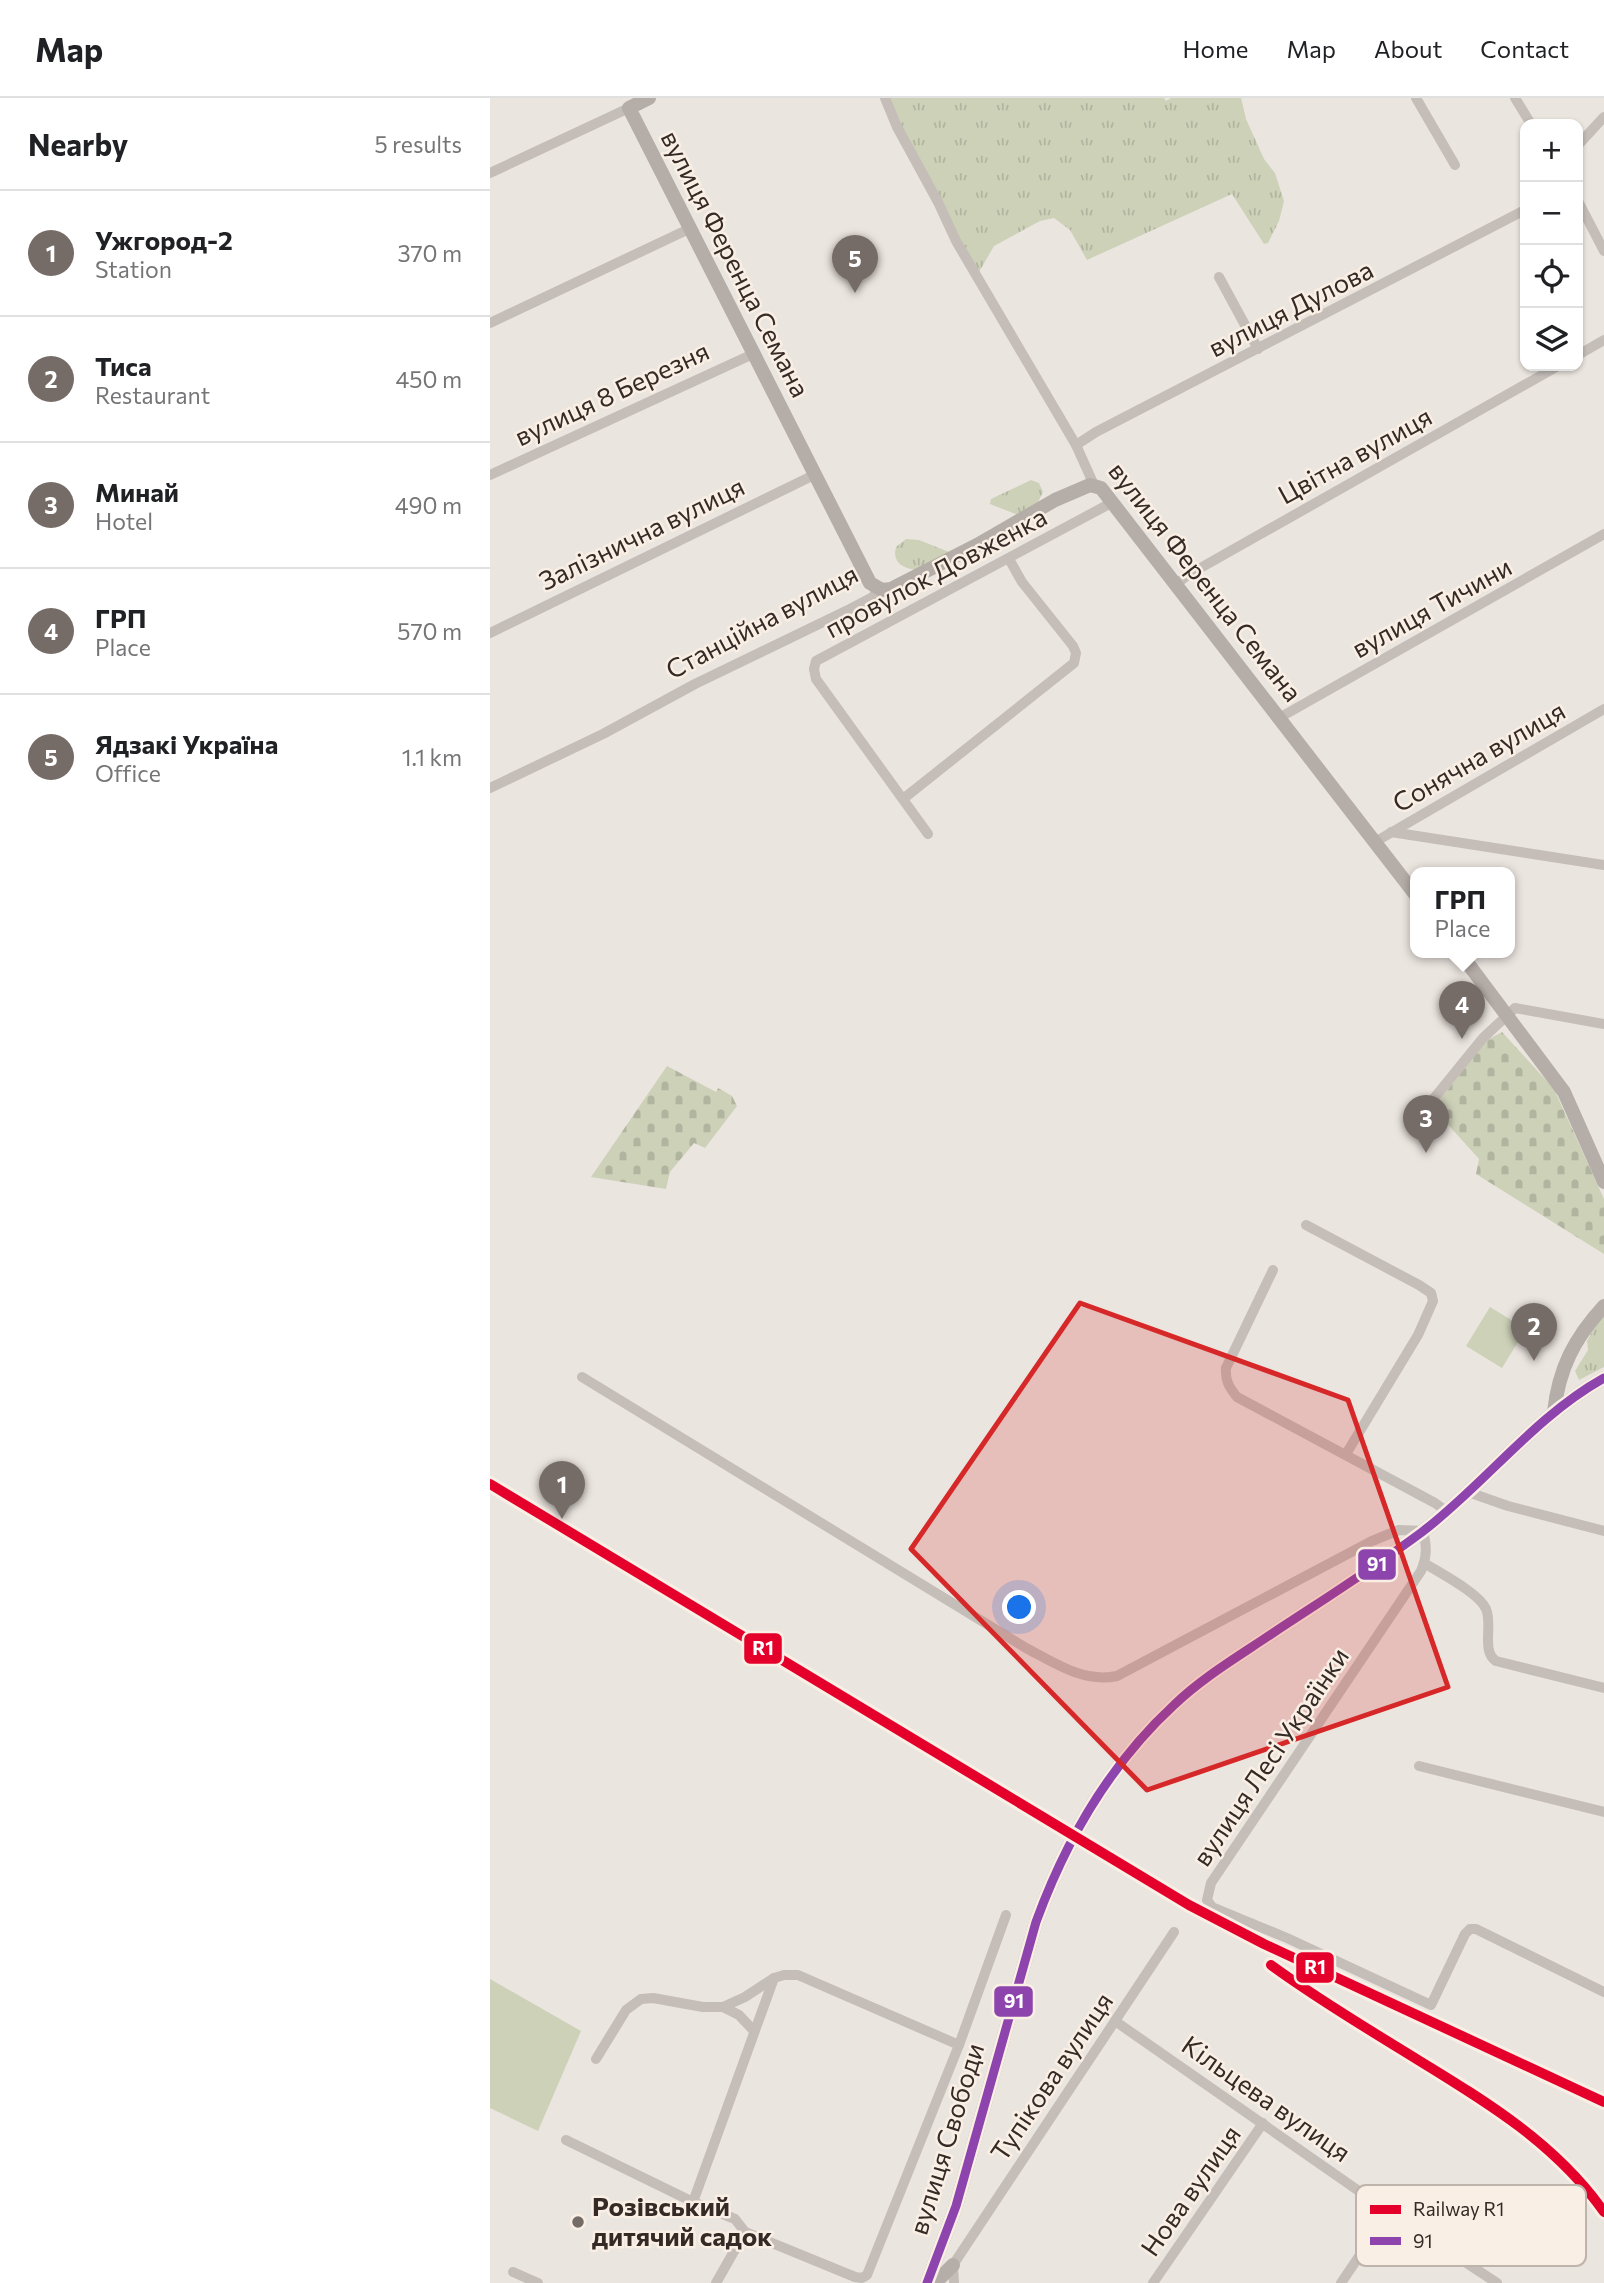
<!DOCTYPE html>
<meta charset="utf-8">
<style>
body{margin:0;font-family:Commissioner,sans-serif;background:#f6f6f6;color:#202124}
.controls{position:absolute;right:21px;top:21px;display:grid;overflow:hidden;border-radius:14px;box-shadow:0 2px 5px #0004}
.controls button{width:63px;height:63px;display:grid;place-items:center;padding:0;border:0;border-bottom:2px solid #e0e0e0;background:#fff;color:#202124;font:35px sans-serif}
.you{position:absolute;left:530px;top:1510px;width:24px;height:24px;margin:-18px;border:5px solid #fff;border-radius:50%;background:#1a73e8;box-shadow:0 0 0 10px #1a73e833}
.badge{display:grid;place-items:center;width:46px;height:46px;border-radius:50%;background:#756b67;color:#fff;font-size:23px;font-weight:700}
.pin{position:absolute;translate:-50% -58px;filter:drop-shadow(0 2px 4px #0008)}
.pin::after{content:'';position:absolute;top:37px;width:24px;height:21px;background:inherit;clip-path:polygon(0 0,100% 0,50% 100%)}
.popup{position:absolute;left:920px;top:769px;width:105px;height:91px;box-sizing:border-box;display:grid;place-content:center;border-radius:14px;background:#fff;filter:drop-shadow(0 2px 5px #0005);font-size:23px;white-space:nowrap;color:#757577}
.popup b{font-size:26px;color:#202124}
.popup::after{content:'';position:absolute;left:50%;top:100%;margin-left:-14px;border:14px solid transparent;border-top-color:#fff}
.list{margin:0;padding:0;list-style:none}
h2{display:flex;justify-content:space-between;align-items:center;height:91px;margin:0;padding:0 28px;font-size:30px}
h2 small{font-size:23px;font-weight:400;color:#757577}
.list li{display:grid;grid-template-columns:46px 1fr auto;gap:21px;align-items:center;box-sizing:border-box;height:126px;padding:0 28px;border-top:2px solid #e0e0e0}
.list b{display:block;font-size:26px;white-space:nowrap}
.list p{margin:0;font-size:23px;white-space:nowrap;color:#757577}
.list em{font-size:23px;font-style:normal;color:#757577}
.icon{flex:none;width:38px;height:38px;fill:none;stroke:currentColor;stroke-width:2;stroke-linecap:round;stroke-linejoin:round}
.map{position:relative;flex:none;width:1114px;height:2185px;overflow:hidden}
header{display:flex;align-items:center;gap:42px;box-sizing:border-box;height:98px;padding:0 35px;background:#fff;border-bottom:2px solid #e0e0e0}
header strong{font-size:33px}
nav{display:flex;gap:38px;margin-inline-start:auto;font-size:24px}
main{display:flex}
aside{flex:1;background:#fff}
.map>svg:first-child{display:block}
.grass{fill:url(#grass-tufts)}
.cemetery{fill:url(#cemetery-stones)}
.garden{fill:#cdd1b8}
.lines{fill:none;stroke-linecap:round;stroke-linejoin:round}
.street{stroke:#c4bdb8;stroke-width:10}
.secondary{stroke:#b5ada8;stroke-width:14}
.bus-1-casing{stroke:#f9efe5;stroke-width:14}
.bus-1{stroke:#8e44ad;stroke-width:9}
.rail-1-casing{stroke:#f9efe5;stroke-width:16}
.rail-1{stroke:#e4002b;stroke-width:10}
.marked{fill:#d62828;fill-opacity:0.2;stroke:#d62828;stroke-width:5;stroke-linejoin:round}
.poi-dot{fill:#756b67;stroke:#f9efe5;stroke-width:2.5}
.labels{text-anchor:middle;stroke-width:5;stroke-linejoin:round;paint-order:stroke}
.street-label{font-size:26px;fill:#352a26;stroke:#f9efe5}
.poi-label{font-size:26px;font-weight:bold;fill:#352a26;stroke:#f9efe5;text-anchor:start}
.key{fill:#f9efe5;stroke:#beb4ac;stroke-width:2}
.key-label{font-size:19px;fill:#352a26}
.line-badge{stroke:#f9efe5;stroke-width:2.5}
.badge-label{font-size:19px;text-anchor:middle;font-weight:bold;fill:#fff}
</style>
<header>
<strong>Map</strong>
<nav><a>Home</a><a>Map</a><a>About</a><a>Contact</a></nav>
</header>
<main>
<aside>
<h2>Nearby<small>5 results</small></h2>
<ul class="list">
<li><span class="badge">1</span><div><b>Ужгород-2</b><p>Station</p></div><em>370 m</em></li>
<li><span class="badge">2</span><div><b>Тиса</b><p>Restaurant</p></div><em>450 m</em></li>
<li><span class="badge">3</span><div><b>Минай</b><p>Hotel</p></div><em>490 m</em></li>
<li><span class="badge">4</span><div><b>ГРП</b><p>Place</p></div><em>570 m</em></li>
<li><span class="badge">5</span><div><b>Ядзакі Україна</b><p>Office</p></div><em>1.1 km</em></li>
</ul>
</aside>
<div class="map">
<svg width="1114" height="2185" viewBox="0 0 1114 2185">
<defs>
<pattern id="grass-tufts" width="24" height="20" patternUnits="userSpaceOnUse" patternTransform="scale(1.75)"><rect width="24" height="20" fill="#cdd1b8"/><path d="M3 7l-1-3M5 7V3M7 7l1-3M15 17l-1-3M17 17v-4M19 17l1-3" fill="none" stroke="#b1b49e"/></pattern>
<pattern id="cemetery-stones" width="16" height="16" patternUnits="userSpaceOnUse" patternTransform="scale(1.75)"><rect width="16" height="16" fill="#cdd1b8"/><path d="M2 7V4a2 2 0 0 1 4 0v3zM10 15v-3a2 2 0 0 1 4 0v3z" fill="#b1b49e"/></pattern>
</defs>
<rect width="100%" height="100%" fill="#ebe5df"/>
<g class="grass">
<polygon points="397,0 674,0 676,3 681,0 751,0 756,21 774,61 785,75 794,103 789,123 778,145 774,146 742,96 597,162 580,132 564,120 550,123 504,148 489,174 469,141"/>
<polygon points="541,382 549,385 553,394 545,410 528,417 500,406 501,401"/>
<path d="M416 441 429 442 459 454 426 472C412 470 402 464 406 449Z"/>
<polygon points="1114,1218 1114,1269 1089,1282 1085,1273 1098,1252 1097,1243 1106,1227"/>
</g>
<g class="cemetery">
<polygon points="1012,934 1064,991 1114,1101 1114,1156 986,1076 989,1061 943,1010 997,942"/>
<polygon points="177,968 226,994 228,990 242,998 247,1008 215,1050 204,1045 180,1074 176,1091 101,1079"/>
</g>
<g class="garden">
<polygon points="1000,1209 1036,1231 1012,1270 976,1248"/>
<polygon points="0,1881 91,1933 48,2033 0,2010"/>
</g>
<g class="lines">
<g class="street">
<polyline points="395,0 407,29 448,104 466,143 586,347 604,387"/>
<polyline points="926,0 965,67"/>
<polyline points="1025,0 1041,26"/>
<polyline points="1088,47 1114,19"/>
<polyline points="0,75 139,10"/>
<polyline points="1088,103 1114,153"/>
<polyline points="729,179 768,251"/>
<polyline points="0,225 201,130"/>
<polyline points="1088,257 1114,242"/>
<polyline points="586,347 606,334 1035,112"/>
<polyline points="0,377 263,256"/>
<polyline points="685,487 698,477 1068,268"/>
<polyline points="0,535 324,377"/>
<polyline points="789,620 1114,436"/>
<polyline points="0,690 113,636 205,586 360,511 383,499 388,490"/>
<polyline points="413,701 584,565 586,555 583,548 532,484 519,461"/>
<polyline points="901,734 1114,767"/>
<polyline points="438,736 326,581 324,571 326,563 623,404"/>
<polyline points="885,744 1114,611"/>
<polyline points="924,1025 993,940 1025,910 1114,926"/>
<polyline points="816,1127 929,1187 941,1195 943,1203 928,1237 856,1356"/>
<path d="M783 1172 736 1270C735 1283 739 1289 747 1299L945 1405 956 1413"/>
<path d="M92 1279 536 1550C565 1565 593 1585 627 1578L882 1443 909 1432 933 1433C937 1448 937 1459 931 1473L721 1785 717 1802 722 1809 797 1840 941 1907 975 1836 980 1831H986L1114 1894"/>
<polyline points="978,1394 1018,1408 1114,1433"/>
<path d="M934 1465C950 1475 989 1495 996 1511 1003 1527 991 1553 1006 1563L1114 1590"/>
<polyline points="929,1668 1114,1714"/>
<polyline points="233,1909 255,1899 284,1880"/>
<polyline points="625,1923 899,2114 1007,2185"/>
<polyline points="469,1947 516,1817"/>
<polyline points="106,1961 136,1912 151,1901 163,1900 213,1909 233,1909 249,1917 264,1933"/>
<polyline points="76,2042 203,2104 245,2121 255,2134 365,2179 372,2180 377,2177 469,1947 308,1877 294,1877 284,1880 203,2104"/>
<polyline points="23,2174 48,2185"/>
<polyline points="226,2185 255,2134"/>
<polyline points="464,2185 463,2167 684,1834"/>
<polyline points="663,2185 773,2025"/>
<polyline points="851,2185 899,2114"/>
</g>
<g class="secondary">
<polyline points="159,0 139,10 380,485 392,492 401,491 487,447 565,402 600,387 611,390 925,796"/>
<polyline points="970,855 1074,994 1114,1084"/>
<path d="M1064 1314C1069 1270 1084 1241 1114 1208"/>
<path d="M437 2185 466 2108 546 1824C576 1742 619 1667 684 1607 713 1579 749 1558 783 1535 833 1502 884 1470 932 1434 995 1386 1044 1319 1114 1280"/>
<polyline points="438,2185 447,2183 463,2167"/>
</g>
<g class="bus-1-casing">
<path id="bus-1" d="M437 2185 466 2108 546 1824C576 1742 619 1667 684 1607 713 1579 749 1558 783 1535 833 1502 884 1470 932 1434 995 1386 1044 1319 1114 1280"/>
</g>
<use href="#bus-1" class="bus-1"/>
<g class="rail-1-casing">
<g id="rail-1">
<polyline points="0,1386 699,1807 774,1846 1114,2004"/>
<path d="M781 1867C826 1900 873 1928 920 1957 992 2001 1065 2044 1114 2114"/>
</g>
</g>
<use href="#rail-1" class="rail-1"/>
</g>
<path class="marked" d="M590 1205 858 1302 958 1589 657 1692 421 1451Z"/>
<circle class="poi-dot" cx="88" cy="2124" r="7"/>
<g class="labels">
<g class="street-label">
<text transform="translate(245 166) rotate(63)" y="9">вулиця Ференца Семана</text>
<text transform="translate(801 211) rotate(-27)" y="9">вулиця Дулова</text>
<text transform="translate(122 296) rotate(-25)" y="9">вулиця 8 Березня</text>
<text transform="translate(865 358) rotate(-29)" y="9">Цвітна вулиця</text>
<text transform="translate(152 436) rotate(-26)" y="9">Залізнична вулиця</text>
<text transform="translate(446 475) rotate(-28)" y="9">провулок Довженка</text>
<text transform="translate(715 484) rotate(52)" y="9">вулиця Ференца Семана</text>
<text transform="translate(942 510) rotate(-29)" y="9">вулиця Тичини</text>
<text transform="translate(272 524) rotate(-28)" y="9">Станційна вулиця</text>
<text transform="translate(989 659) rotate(-30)" y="9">Сонячна вулиця</text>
<text transform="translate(781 1659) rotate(-56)" y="9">вулиця Лесі Українки</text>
<text transform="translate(562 1979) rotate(-56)" y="9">Тупікова вулиця</text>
<text transform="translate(776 2001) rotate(35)" y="9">Кільцева вулиця</text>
<text transform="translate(457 2041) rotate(-73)" y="9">вулиця Свободи</text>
<text transform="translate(701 2093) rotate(-55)" y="9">Нова вулиця</text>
</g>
<g class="poi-label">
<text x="102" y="2118">Розівський<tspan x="102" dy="30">дитячий садок</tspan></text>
</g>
</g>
<rect x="866" y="2087" width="230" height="81" rx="10" class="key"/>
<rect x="880" y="2107" width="31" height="9" fill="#e4002b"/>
<rect x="880" y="2139" width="31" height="8" fill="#8e44ad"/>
<g class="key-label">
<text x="923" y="2118">Railway R1</text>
<text x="923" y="2150">91</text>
</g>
<g class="line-badge">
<rect x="867" y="1450" width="40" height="33" rx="7" fill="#8e44ad"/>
<rect x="253" y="1534" width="40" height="33" rx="7" fill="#e4002b"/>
<rect x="805" y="1853" width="40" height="33" rx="7" fill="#e4002b"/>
<rect x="503" y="1887" width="41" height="33" rx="7" fill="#8e44ad"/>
</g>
<g class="badge-label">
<text x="887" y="1473">91</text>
<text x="273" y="1557">R1</text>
<text x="825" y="1876">R1</text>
<text x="524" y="1910">91</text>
</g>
</svg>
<div class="controls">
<button>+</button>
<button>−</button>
<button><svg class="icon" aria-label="locate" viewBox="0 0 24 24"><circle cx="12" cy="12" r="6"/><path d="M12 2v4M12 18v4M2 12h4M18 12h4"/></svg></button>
<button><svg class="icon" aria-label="layers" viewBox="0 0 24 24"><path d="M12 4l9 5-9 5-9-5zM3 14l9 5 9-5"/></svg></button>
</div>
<div class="you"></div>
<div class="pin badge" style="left:72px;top:1421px">1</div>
<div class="pin badge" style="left:1044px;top:1263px">2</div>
<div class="pin badge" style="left:936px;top:1055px">3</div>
<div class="pin badge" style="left:972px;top:941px">4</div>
<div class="popup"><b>ГРП</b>Place</div>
<div class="pin badge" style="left:365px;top:195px">5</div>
</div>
</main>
